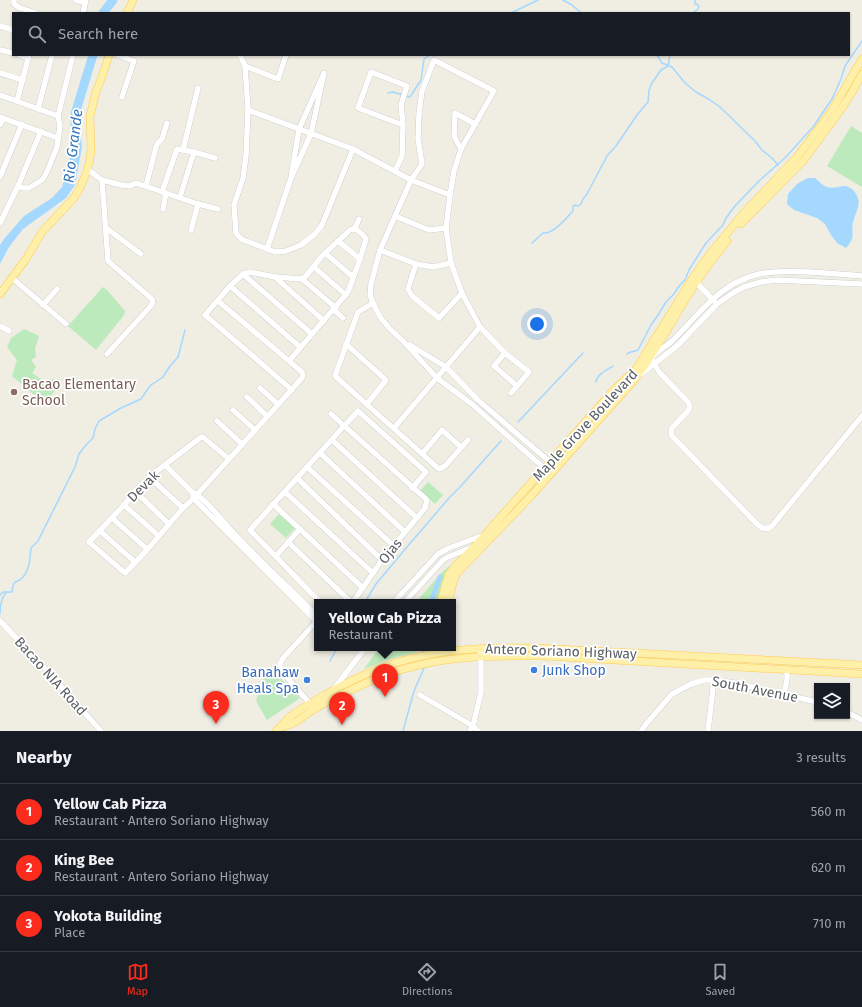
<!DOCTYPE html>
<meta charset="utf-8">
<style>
body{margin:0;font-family:"Fira Sans",sans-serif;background:#20242c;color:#f1f3f6}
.controls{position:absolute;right:12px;bottom:12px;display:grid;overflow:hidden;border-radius:0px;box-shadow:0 1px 3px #0004}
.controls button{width:36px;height:36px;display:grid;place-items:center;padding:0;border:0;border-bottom:1px solid #363941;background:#171b24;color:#f1f3f6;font:20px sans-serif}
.you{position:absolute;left:537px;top:324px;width:14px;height:14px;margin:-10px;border:3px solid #fff;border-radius:50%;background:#1a73e8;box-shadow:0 0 0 6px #1a73e833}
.badge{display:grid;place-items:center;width:26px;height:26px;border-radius:50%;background:#fb2c1d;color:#fff;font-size:13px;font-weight:700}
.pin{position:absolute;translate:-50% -33px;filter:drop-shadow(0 1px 2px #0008)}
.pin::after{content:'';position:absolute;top:21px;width:14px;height:12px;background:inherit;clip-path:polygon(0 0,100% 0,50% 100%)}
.popup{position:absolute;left:314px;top:599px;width:142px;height:52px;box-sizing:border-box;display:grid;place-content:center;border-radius:0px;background:#171b24;filter:drop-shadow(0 1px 3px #0005);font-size:13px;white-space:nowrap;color:#9ea1a6}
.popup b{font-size:15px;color:#f1f3f6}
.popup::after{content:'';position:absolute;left:50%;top:100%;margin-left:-8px;border:8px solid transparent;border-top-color:#171b24}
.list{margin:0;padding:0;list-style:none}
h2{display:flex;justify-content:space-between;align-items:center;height:52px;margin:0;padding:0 16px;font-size:17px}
h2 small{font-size:13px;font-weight:400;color:#9ea1a6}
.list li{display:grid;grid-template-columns:26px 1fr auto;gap:12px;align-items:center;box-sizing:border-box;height:56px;padding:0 16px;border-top:1px solid #363941}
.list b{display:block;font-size:15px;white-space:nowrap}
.list p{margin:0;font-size:13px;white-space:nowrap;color:#9ea1a6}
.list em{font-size:13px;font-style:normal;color:#9ea1a6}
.icon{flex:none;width:22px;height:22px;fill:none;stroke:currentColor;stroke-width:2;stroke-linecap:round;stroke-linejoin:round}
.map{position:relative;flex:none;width:862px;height:731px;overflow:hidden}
.search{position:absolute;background:#171b24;box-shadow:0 1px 3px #0004;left:12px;right:12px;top:12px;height:44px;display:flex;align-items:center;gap:10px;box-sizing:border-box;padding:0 14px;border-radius:0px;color:#9ea1a6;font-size:15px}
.sheet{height:220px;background:#171b24}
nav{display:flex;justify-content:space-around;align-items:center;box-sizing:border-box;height:56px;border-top:1px solid #363941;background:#171b24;font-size:11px;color:#9ea1a6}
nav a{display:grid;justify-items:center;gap:2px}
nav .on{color:#fb2c1d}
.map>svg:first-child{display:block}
.green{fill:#bdeabd}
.water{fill:#a4d8ff}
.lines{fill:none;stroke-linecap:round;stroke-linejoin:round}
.stream{stroke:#a4d8ff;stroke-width:1.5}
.canal{stroke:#a4d8ff;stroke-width:5}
.river{stroke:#a4d8ff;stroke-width:9}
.minor-casing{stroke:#b8bcc1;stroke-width:6}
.major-casing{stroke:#ffcb4d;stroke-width:8}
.minor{stroke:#fff;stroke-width:5.5}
.major{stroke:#fff0a9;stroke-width:7}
.education-dot{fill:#8d6e63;stroke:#fff;stroke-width:1.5}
.shop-dot{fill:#3f7fe0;stroke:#fff;stroke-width:1.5}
.labels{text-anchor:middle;stroke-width:3.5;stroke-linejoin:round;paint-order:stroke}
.education-label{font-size:14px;fill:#785e54;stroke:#fff;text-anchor:start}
.street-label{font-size:14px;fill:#5b6065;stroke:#fff}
.shop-label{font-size:14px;fill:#366cbe;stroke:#fff;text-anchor:start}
.water-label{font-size:15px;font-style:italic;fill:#3578bd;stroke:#fff}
</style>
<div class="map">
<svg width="862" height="731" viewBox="0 0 862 731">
<rect width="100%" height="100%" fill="#f0ede3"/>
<g class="green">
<polygon points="851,126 862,133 862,187 827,166"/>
<polygon points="103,287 108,291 125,311 124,315 96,350 68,326"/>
<polygon points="24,329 39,336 35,349 36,357 31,360 36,367 32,373 44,381 55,379 56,389 45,404 12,376 17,360 7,347 11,338"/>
<polygon points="428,482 443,495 435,504 420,491"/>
<polygon points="279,514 295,528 286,538 270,524"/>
<path d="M451 565C443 576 441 589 438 602H416L442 572Z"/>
<polygon points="379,648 426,648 426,649 384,661 364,669"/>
<polygon points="267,667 282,680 300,698 267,720 256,701"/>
</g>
<g class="water">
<polygon points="75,114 80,125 82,147 75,185 66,198 23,229 9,247 0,264 0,245 4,239 24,216 52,198 62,187 71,154 72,123"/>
<path d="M808 178H815C819 181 823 186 827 187 834 189 840 186 846 186 849 187 852 189 854 191 862 202 858 207 854 219 849 232 858 235 846 248L837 243 831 235 825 224 817 218 794 210 787 204 788 194 797 184Z"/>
</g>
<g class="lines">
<g class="stream">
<polyline points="563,0 572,5 574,7 582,13"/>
<polyline points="511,13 538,0"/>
<polyline points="693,13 698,9 699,7 697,4 695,4 695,0"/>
<polyline points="657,55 662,63 672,67 685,83 696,92 710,100 720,107 755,141 762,150 772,158 778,165"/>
<polyline points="388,93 393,92 410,97 421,80 424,59 430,55"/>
<path d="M532 243 543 233C554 234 565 219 573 211V207L574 205 578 206 581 204 583 199 587 194 607 156 616 146 637 115 648 102 649 90 652 83 661 70 668 66 670 55"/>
<path d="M627 354C630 351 634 352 638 350L651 325 658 315 666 302 673 295 680 285 685 280 689 270 706 243 723 225 726 218 735 206 760 180 785 158 813 127 832 99 841 79 845 66 862 41"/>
<path d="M596 382C597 374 607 370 613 366"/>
<polyline points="518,422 583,353"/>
<path d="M0 595 3 592H12L13 586 15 582C29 578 30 561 31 548L38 541 75 467 79 454 85 446 93 438 95 429 99 421 121 408 141 399 147 390 151 385 163 377 170 366 178 357 185 330"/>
<polyline points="365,602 376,584 407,547 449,498 460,487 501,441"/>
<path d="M0 614C0 606 1 597 7 592"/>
<polyline points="330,661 337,648"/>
<polyline points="403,731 414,691 424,668"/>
</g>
<g class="canal">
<polyline points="431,602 440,577"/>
<polyline points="424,648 424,651"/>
</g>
<g class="river">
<polyline points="103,13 113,0"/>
<polyline points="75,125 75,114 93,55"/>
</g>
<g class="minor-casing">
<g id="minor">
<polyline points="14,0 14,4 20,8 36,13"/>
<polyline points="76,0 85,3"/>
<polyline points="83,13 86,0"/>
<polyline points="0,26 13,30"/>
<polyline points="0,50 13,53"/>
<polyline points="19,55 28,58"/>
<polyline points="118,55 134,61 122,97"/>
<polyline points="240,55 245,66 248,110 246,156 243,178 234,205 236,233 241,239 275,252 286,251 301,245 315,234 322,225 353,149"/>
<polyline points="245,66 278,79 286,55"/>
<polyline points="0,73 23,80"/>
<polyline points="0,95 58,116"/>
<polyline points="17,101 29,55"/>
<polyline points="38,109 52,55"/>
<polyline points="248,110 353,149 411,180 450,195"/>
<polyline points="0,117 58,138"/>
<polyline points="0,125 3,118"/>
<polyline points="461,149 454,136 455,113 475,124"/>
<polyline points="183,150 198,88"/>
<polyline points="194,152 215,158"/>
<path d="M87 169 102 180 108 261 152 299C154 303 151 305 149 308L107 354"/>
<polyline points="395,171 402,156 403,125 401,105 407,86 371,72 358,108 403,125"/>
<polyline points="0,177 22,124"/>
<polyline points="102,180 121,185 130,186 136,183 198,204 191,230"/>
<polyline points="18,186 23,188 29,188 42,180 46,174 57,147 60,126 58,116 73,55"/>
<polyline points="146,186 156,147 157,144 162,139 167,123"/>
<polyline points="162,192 177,149 194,152 180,197"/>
<polyline points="198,204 218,209"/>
<polyline points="163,209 166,193"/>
<polyline points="395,216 429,230 446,228"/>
<polyline points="0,223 18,186 41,131"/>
<polyline points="106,228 141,254"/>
<polyline points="355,228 359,219"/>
<polyline points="338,241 360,259"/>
<polyline points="267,249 291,178 311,134 324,73 299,129 291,178"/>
<polyline points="380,250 416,264 433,267 451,263"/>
<polyline points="325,253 353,277"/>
<polyline points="416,264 408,289 412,296 439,318 462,293"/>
<polyline points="314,267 346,295"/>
<polyline points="243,274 312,334"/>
<polyline points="275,277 324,321"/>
<polyline points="12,278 66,324"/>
<polyline points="302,279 336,308"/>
<polyline points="696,282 714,301"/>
<polyline points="230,286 300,347"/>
<polyline points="218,301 302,372 303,375 302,378 194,498 183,508 147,550 125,573 89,542 124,505 135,491 149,477 200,438 202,437 204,438 229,459"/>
<polyline points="373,303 358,312 335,376 439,469 445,466 468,440"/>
<polyline points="43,305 57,289"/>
<polyline points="334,310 343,318"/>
<polyline points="0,326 9,331"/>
<polyline points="346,344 386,380 367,404"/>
<polyline points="410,345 446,367 478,400 550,462"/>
<polyline points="505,353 494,366 517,386"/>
<path d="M653 356C658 351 664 347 670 343 685 329 698 312 713 299 744 271 770 270 810 272 827 273 845 274 862 276"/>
<path d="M651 357 659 372 688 402 690 407 688 411 672 428 671 432 672 436 757 524C762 529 767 530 772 526L862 416"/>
<polyline points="289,361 348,292 360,259 366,239 364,236 355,228 350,230 322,256 306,276 302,279 275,277 250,272 243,274 230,286 205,315 292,390"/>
<polyline points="641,374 677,346 717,304 733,293 744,287 761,282 777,280 862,284"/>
<polyline points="260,388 278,404"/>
<polyline points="511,393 529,372 505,353 480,327 462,293 451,263 446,228 450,195 454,171 461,149 494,91 434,60 422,91 419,114 418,139 422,164 411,180 380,250 371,284 370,295 373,303 380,317 390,329 403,341 437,378 473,405 544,468"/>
<polyline points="247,397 267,416"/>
<polyline points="233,410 255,430"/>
<polyline points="331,414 427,500 425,508 382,560 353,602"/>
<polyline points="217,421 242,444"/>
<polyline points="394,428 480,327"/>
<polyline points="332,440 417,518"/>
<polyline points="320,453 405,532"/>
<polyline points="422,454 442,430 461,447"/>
<path d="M165 465 192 492C204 497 219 517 229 528 257 558 288 587 317 616"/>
<polyline points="307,467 394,546"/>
<polyline points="149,477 183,508"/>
<polyline points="297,478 382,560"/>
<polyline points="135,491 169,524"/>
<polyline points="285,492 373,573"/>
<polyline points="193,496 194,498 198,503 317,622"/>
<polyline points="273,504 363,588"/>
<polyline points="124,505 159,536"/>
<polyline points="112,518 147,549"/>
<polyline points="100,531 135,562"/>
<polyline points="288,542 351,602"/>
<polyline points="276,556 300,529"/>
<polyline points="320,602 250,530 344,426 358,411 426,472 412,488"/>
<polyline points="394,602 438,554 449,548 484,535"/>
<polyline points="405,602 443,560 448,557 473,547"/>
<polyline points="0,621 41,664 101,731"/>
<polyline points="334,689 365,648"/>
<polyline points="784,694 787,679 787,670"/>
<polyline points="420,695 473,726 478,731"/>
<polyline points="312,706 280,669 280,664 283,658 317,621"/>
<polyline points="847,712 862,720"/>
<polyline points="470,731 473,726 481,692 481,663 480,648"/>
<polyline points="641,731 646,724 672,694 691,684 704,680 714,680 735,683 817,702"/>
<polyline points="708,731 714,680"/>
</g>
</g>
<g class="major-casing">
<g id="major">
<polyline points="127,13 133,0"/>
<polyline points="741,224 804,160 837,115 851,94 862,74"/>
<polyline points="0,294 26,259 42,232 73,199 79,190 87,171 90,159 91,149 90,116 96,92 103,74 109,55"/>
<polyline points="441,602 446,583 449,574 457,564 474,547 612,392 636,369 692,279 709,255 743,214 797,157 831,112 862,59"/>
<path d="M448 602 454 579 457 573 532 495 636 378C658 348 675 315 695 284 705 269 716 255 727 241"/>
<path d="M282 727C285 726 289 725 293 723 300 720 306 714 313 710 325 702 338 696 351 690 373 679 396 670 419 665 460 655 502 656 544 656L862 674"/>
<path d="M276 731C281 727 285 720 291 716 303 707 316 700 330 692 357 677 386 664 417 657 456 648 497 647 538 648L862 665"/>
</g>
</g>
<use href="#minor" class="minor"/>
<use href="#major" class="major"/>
</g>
<circle class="education-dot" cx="14" cy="392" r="4"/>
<g class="shop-dot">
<circle cx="534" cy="670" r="4"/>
<circle cx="307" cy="680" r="4"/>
</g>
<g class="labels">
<g class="education-label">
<text x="22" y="389">Bacao Elementary<tspan x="22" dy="16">School</tspan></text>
</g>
<g class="street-label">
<text transform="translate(585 425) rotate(-47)" y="5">Maple Grove Boulevard</text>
<text transform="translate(143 486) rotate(-45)" y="5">Devak</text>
<text transform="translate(390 551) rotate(-51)" y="5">Ojas</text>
<text transform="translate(561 651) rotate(2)" y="5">Antero Soriano Highway</text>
<text transform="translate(51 676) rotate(48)" y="5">Bacao NIA Road</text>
<text transform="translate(755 689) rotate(11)" y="5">South Avenue</text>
</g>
<g class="shop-label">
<text x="542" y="675">Junk Shop</text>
<text x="299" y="677" text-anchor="end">Banahaw<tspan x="299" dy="16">Heals Spa</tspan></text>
</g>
<g class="water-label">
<text transform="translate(73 146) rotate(-83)" y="5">Rio Grande</text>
</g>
</g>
</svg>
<div class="controls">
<button><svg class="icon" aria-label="layers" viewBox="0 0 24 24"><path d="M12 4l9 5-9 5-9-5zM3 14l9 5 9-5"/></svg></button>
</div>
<div class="you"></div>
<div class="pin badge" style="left:385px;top:697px">1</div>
<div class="popup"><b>Yellow Cab Pizza</b>Restaurant</div>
<div class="pin badge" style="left:342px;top:725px">2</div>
<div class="pin badge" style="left:216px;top:724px">3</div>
<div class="search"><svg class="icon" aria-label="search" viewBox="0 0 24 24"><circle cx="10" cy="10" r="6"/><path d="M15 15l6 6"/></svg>Search here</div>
</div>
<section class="sheet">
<h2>Nearby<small>3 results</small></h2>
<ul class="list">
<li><span class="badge">1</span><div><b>Yellow Cab Pizza</b><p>Restaurant · Antero Soriano Highway</p></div><em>560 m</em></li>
<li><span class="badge">2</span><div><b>King Bee</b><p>Restaurant · Antero Soriano Highway</p></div><em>620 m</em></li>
<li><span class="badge">3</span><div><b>Yokota Building</b><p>Place</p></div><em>710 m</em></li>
</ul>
</section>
<nav>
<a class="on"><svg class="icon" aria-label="map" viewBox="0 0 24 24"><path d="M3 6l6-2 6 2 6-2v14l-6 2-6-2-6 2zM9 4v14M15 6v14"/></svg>Map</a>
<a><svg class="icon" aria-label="directions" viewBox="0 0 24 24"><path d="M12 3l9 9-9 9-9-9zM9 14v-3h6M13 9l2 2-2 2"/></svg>Directions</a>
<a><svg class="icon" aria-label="saved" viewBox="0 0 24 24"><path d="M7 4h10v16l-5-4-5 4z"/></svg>Saved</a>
</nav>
